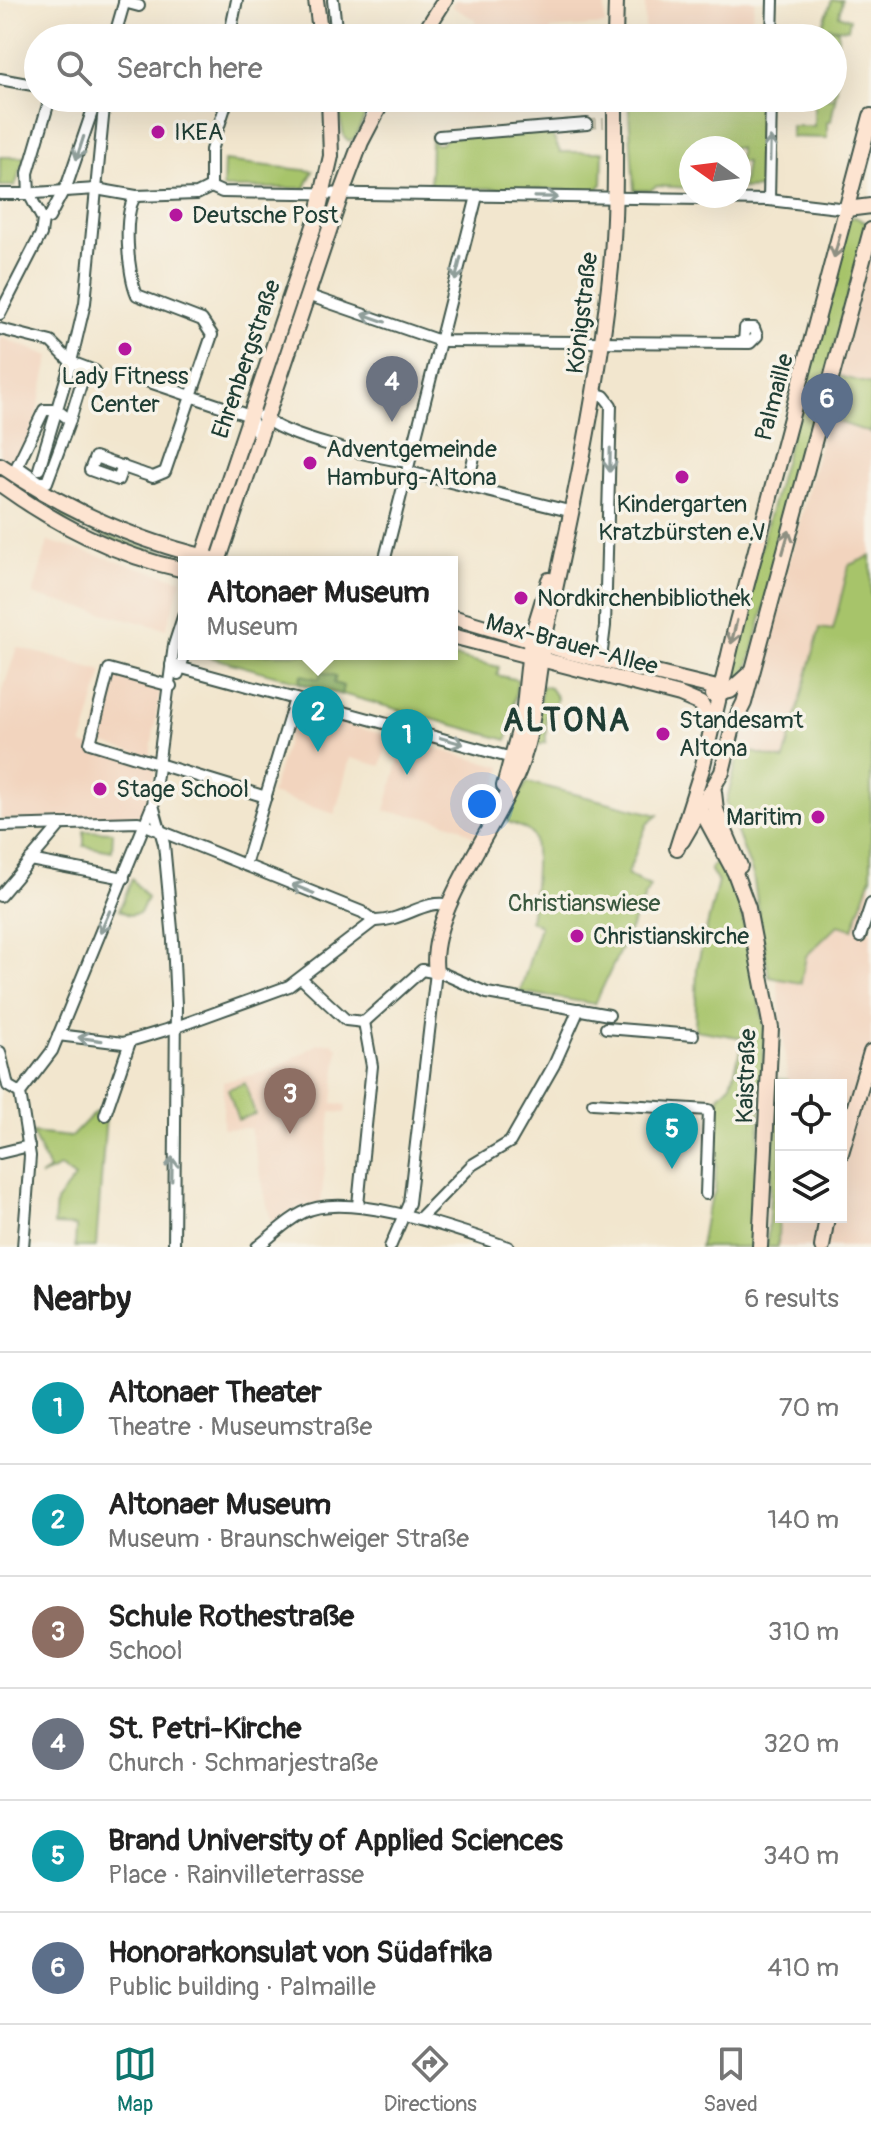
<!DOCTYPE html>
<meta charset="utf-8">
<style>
body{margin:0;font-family:Pangolin,sans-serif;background:#f6f6f6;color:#222}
.controls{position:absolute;right:24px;bottom:24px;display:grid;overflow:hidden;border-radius:0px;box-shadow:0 8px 32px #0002}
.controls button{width:72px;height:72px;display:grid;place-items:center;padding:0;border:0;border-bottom:2px solid #e0e0e0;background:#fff;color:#222;font:40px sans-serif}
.compass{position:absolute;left:679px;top:136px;width:72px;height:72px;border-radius:50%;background:#fff;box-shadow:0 8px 32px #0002;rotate:284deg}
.you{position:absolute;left:482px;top:804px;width:28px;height:28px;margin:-20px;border:6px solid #fff;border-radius:50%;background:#1a73e8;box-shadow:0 0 0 12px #1a73e833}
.badge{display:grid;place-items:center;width:52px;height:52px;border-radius:50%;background:#0f766e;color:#fff;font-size:26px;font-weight:700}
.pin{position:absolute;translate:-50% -66px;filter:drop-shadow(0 2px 4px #0008)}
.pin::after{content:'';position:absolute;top:42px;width:28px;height:24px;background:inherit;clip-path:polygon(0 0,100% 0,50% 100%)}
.popup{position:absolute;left:178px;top:556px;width:280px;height:104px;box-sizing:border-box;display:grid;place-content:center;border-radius:0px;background:#fff;filter:drop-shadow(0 2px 6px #0005);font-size:26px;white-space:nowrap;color:#767676}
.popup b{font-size:30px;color:#222}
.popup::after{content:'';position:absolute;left:50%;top:100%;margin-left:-16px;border:16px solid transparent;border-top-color:#fff}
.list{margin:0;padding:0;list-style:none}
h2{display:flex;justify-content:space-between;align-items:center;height:104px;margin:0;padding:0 32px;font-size:34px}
h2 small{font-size:26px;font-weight:400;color:#767676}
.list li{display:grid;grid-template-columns:52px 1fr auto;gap:24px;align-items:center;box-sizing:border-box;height:112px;padding:0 32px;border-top:2px solid #e0e0e0}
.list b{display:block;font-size:30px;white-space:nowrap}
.list p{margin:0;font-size:26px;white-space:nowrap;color:#767676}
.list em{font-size:26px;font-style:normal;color:#767676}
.icon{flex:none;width:44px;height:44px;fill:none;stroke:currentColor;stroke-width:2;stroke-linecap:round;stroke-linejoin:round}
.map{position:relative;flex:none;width:871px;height:1247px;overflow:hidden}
.search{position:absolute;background:#fff;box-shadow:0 8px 32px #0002;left:24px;right:24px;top:24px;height:88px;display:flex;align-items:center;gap:20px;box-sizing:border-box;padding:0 28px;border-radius:44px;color:#767676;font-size:30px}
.sheet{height:776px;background:#fff}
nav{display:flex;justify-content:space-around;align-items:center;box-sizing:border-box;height:112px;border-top:2px solid #e0e0e0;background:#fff;font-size:22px;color:#767676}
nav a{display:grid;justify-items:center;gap:4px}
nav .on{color:#0f766e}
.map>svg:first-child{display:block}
.built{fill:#f2d4be}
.green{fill:#a7c46b;stroke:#638050;stroke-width:2}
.forest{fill:#85aa5f;stroke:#52744a;stroke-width:2}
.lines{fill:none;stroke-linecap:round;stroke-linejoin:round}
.street-tunnel{stroke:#c8c4af;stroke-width:10;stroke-dasharray:10 5;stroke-linecap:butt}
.street-casing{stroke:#3f564b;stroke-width:14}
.secondary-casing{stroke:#3f564b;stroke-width:18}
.street{stroke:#fff;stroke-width:10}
.secondary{stroke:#fde4d1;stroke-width:14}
.oneway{stroke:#8f9e9a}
.oneway2{stroke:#8e9082}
.poi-dot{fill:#b5179e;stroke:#f7f3e8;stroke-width:3}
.labels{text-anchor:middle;stroke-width:7;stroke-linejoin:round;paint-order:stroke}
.poi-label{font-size:24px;fill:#1f3d34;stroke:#f7f3e8;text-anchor:start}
.street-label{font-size:24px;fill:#1f3d34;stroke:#f7f3e8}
.park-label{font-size:24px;fill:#3a583f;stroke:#f7f3e8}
.district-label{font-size:32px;font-weight:bold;letter-spacing:2px;fill:#1f3d34;stroke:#f7f3e8}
</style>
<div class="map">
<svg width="871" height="1247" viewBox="0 0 871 1247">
<rect width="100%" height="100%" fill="#f7f3e8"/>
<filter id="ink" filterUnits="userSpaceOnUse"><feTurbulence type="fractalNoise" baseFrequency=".0125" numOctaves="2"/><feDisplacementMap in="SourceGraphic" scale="16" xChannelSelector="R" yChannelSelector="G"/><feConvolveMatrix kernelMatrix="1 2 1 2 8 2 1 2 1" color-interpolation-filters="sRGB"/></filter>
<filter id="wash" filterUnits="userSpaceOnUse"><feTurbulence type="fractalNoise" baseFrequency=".006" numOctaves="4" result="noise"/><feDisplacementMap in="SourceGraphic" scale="32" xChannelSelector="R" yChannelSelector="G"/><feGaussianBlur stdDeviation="1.8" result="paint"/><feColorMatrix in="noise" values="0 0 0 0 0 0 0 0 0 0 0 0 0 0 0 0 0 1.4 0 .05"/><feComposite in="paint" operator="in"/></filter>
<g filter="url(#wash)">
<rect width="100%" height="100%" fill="#f2e6ce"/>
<g class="built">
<polygon points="455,0 605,0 605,25 551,29 550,38 470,38 476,20 451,6"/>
<polygon points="755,0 749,38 631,38 631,33 645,33 645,2"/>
<polygon points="871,250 871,384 838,376"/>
<polygon points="0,337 50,356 30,441 14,466 0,455"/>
<polygon points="827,418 871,433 871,556 849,565 833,631 820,628 784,761 740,749"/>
<polygon points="48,541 182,580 166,629 33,595"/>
<polygon points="17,647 103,671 82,744 156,767 146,816 0,820 0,699"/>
<polygon points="112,674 157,686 160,691 150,756 92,741"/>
<polygon points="296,711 389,736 381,766 350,758 335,814 271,794"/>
<polygon points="404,740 502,767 490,813 475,838 459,827 435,819 385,811"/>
<polygon points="871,877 871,1247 778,1247 781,1203 781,1217 841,1217 841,1085 788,1085 777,977 805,956 838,925 853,929"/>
<polygon points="332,1043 338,1048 333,1103 346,1105 345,1113 331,1112 321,1203 298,1208 271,1222 250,1128 223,1129 223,1082 273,1070 318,1044"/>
</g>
<g class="green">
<polygon points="832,0 842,0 839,15 850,19 848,29 827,27 838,30 837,89 831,121 827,122 827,138 791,137 791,126 814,126 814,98 833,98 833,38 798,38 778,33 778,25 819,35"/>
<polygon points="336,98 353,98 363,108 364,118 355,138 349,141 344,137"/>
<polygon points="628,98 766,98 765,188 742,189 746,162 739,162 739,148 691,148 691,188 656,186 651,190 634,190"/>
<polygon points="550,130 560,152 603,152 602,184 595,191 430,187 431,138 435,144 441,144 446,137"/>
<polygon points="0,157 25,157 15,186 0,186"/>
<polygon points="224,161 313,171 305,188 223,188"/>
<polygon points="855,217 867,223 749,665 738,683 732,668 738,631 850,218"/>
<polygon points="838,376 871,384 871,433 827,418"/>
<polygon points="63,514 99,533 179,556 178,561 124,545 60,518"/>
<polygon points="871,556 871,877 853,929 838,925 806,956 801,983 769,977 753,875 726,803 740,749 784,760 820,628 833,630 849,565"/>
<polygon points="199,654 443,654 499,667 497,675 518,680 507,740"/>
<polygon points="542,686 550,688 557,698 555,707 546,713 546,742 531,748"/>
<path d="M527 782 658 815 647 824 627 875 650 886 595 1004 520 992 540 926 530 920C533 904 538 851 533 837 529 828 514 825 506 821Z"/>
<polygon points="84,831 113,832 112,851 84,846"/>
<polygon points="720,858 731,873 740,906 765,1029 753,1247 700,1247 706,1212 715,1191 719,1096 731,1084 744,1038 695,1030 697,967 718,882 710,869"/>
<polygon points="132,879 147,898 140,913 129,915 119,910"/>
<polygon points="777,1079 788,1080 788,1085 781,1085 778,1247 767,1247"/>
<polygon points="245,1083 255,1114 238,1120 228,1089"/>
<polygon points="95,1112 106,1115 96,1247 75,1247 76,1226 54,1225 56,1202 75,1178 60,1167 40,1176 49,1170 32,1133 71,1137"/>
</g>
<polygon class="forest" points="322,672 336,676 334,683 343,686 341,695 299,683 301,675 319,679"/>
</g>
<g filter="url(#ink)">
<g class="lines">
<polyline class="street-tunnel" points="587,124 604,123"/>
<g class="street-casing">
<g id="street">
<polyline points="333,0 337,38"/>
<polyline points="124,2 139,6"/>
<polyline points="114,38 125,0"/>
<polyline points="229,38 237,0"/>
<polyline points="772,38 773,0"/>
<polyline points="0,79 38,86"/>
<polyline points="363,98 370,106 372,118"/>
<polyline points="439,136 587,124"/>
<polyline points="211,187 222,192 769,200 847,209"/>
<polyline points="211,187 211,150 228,98"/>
<polyline points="35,193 96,189 136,196"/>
<polyline points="0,194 29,194"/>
<polyline points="136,196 197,194 211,187"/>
<polyline points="769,200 771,98"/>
<polyline points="43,220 29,194 28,173 50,98"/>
<polyline points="307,295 440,341 750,343 757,336 754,328 745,328 744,343"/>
<polyline points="0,314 41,234 43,220 49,218 68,182 96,100"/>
<polyline points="0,329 51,342 71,362 95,371"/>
<polyline points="123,373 250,416 259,437"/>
<polyline points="594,393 604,396 611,405 605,626 601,659"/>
<polygon points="44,410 57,410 70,420 47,482 40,482 17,466"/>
<path d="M262 416C284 438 375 457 407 462"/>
<polyline points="70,420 86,368"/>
<path d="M123 466 118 480 90 470 95 457C115 464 134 471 153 477L165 472 212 335 202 320 137 295C128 276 122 211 136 196"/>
<polyline points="39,469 71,362 85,303 104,107 77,98"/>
<polyline points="409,472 569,511"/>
<polyline points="467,486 475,453"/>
<polyline points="384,562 477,196"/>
<polyline points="171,665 512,758"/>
<polyline points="178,674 185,654"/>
<polyline points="171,686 109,669 90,743 266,797"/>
<polyline points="0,826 138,822 362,912 374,921"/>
<polyline points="30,860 124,878"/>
<polyline points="245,865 295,699"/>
<polyline points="0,896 61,824"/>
<path d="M374 921C402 922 426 898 450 905"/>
<polyline points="860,937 871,904"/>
<polyline points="302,979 346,1020 364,1022"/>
<polyline points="364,1022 422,970 444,974 487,993 609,1015"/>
<polyline points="606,1028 693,1035"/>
<polyline points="58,1035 123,1043 176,1027 289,986 374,921"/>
<polyline points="0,1052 8,1086 20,1093"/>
<polyline points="593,1103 709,1110 706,1194"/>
<polyline points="105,1115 130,1042"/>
<polyline points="0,1153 29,1146"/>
<polyline points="358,1205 372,1066 364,1022"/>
<polyline points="420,1218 472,1165 510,1142 554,1065 579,1009"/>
<polyline points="23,1247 30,1156 20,1093 52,1051 152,806"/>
<polyline points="174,1247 176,1005 173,940 164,844 153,805 174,645 184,614"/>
<path d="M257 1247C272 1236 286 1221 302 1213 347 1189 460 1231 508 1247"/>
<polyline points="390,1247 409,1203 436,972"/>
</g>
</g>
<g class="secondary-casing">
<g id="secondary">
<polyline points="316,0 321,38"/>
<polyline points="421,38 445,0"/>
<polyline points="615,38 616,0"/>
<polyline points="847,209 871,206"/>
<path d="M0 465C65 509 133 540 210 558"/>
<path d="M0 484C57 525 115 555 184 570"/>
<polyline points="201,562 317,217 331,156 329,98"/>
<polyline points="218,562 341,195 361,142 384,98"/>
<polyline points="452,617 569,652 721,689"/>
<polyline points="452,636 680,695 701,704 711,723"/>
<polyline points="713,695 730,691 751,672"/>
<polyline points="504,786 523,716 531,639 549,580"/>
<polyline points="714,792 716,810 740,866"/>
<polyline points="699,806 735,873 748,908 771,1028 760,1247"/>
<polyline points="682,841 722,772 734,723 744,703 871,230"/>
<polyline points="677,848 702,769 736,625 871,116"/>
<path d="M436 972C426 913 500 823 520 767 536 723 536 676 546 631 572 511 599 389 611 267 616 211 615 154 615 98"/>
<polyline points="841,1153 871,1052"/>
<polyline points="822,1247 827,1217"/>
</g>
</g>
<use href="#street" class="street"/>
<use href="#secondary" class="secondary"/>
</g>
<defs><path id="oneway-shaft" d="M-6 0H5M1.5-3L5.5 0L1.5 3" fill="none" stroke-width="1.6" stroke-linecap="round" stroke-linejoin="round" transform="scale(2)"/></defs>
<g class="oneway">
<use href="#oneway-shaft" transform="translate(80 148) rotate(108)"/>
<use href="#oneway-shaft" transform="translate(770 149) rotate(-89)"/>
<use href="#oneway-shaft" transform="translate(546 197) rotate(1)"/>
<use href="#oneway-shaft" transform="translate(458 269) rotate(104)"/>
<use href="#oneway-shaft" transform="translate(374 318) rotate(-161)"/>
<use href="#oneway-shaft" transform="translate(610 460) rotate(91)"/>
<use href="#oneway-shaft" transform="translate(452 741) rotate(16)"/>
<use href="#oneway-shaft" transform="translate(303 889) rotate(-158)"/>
<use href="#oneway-shaft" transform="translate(105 922) rotate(113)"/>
<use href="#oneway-shaft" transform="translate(90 1039) rotate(-172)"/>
<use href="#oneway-shaft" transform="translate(172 1169) rotate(-89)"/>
</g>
<g class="oneway2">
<use href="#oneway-shaft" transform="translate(837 246) rotate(105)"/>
<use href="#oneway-shaft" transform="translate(786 542) rotate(-74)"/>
<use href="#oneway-shaft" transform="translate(734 632) rotate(104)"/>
</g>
</g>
<g class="poi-dot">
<circle cx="158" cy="132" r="8"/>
<circle cx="176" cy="215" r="8"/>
<circle cx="125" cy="349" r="8"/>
<circle cx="310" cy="463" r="8"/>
<circle cx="682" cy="477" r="8"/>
<circle cx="521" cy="598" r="8"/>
<circle cx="663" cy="734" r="8"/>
<circle cx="100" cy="789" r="8"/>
<circle cx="818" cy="817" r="8"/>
<circle cx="577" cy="936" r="8"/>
</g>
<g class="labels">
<g class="poi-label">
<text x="174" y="140">IKEA</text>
<text x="192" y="223">Deutsche Post</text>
<text x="125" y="384" text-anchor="middle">Lady Fitness<tspan x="125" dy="28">Center</tspan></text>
<text x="326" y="457">Adventgemeinde<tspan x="326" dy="28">Hamburg-Altona</tspan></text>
<text x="682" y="512" text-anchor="middle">Kindergarten<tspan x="682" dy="28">Kratzbürsten e.V</tspan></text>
<text x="537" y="606">Nordkirchenbibliothek</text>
<text x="679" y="728">Standesamt<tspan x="679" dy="28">Altona</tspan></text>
<text x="116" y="797">Stage School</text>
<text x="802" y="825" text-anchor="end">Maritim</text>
<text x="593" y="944">Christianskirche</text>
</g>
<g class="street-label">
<text transform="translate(582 313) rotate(-83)" y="8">Königstraße</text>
<text transform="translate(246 359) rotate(-71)" y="8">Ehrenbergstraße</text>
<text transform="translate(774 397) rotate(-75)" y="8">Palmaille</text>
<text transform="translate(572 644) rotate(15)" y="8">Max-Brauer-Allee</text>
<text transform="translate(746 1076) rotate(-88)" y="8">Kaistraße</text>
</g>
<g class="park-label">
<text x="584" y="911">Christianswiese</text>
</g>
<g class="district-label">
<text x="567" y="731">ALTONA</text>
</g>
</g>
</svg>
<div class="controls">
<button><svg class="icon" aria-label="locate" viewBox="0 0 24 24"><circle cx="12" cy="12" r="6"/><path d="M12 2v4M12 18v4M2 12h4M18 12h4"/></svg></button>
<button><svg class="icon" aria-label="layers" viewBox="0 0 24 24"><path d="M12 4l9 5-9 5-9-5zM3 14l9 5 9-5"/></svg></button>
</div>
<svg class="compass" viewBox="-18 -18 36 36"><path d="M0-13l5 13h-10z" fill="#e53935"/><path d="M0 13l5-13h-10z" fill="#767676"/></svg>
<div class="you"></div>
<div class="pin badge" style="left:407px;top:775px;background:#0f9aa8">1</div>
<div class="pin badge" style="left:318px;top:752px;background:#0f9aa8">2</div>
<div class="popup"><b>Altonaer Museum</b>Museum</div>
<div class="pin badge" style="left:290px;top:1134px;background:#8d6e63">3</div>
<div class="pin badge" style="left:392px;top:422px;background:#6b7280">4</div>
<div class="pin badge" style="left:672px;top:1169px;background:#0f9aa8">5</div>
<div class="pin badge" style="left:827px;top:439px;background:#5c6f8a">6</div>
<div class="search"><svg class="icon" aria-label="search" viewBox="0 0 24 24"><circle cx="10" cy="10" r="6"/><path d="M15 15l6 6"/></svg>Search here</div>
</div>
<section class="sheet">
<h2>Nearby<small>6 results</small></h2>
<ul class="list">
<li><span class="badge" style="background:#0f9aa8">1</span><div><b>Altonaer Theater</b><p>Theatre · Museumstraße</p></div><em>70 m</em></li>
<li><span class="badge" style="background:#0f9aa8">2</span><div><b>Altonaer Museum</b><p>Museum · Braunschweiger Straße</p></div><em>140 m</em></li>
<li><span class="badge" style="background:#8d6e63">3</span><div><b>Schule Rothestraße</b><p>School</p></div><em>310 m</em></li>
<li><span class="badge" style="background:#6b7280">4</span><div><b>St. Petri-Kirche</b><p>Church · Schmarjestraße</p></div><em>320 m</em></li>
<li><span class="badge" style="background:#0f9aa8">5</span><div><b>Brand University of Applied Sciences</b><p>Place · Rainvilleterrasse</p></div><em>340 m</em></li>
<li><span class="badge" style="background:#5c6f8a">6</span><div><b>Honorarkonsulat von Südafrika</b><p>Public building · Palmaille</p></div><em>410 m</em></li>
</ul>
</section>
<nav>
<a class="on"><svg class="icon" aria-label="map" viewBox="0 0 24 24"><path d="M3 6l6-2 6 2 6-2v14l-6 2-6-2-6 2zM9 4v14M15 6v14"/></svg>Map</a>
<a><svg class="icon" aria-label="directions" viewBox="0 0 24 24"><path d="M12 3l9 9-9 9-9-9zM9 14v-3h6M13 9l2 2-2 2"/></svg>Directions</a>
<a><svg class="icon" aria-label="saved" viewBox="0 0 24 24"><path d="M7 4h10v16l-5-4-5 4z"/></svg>Saved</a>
</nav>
